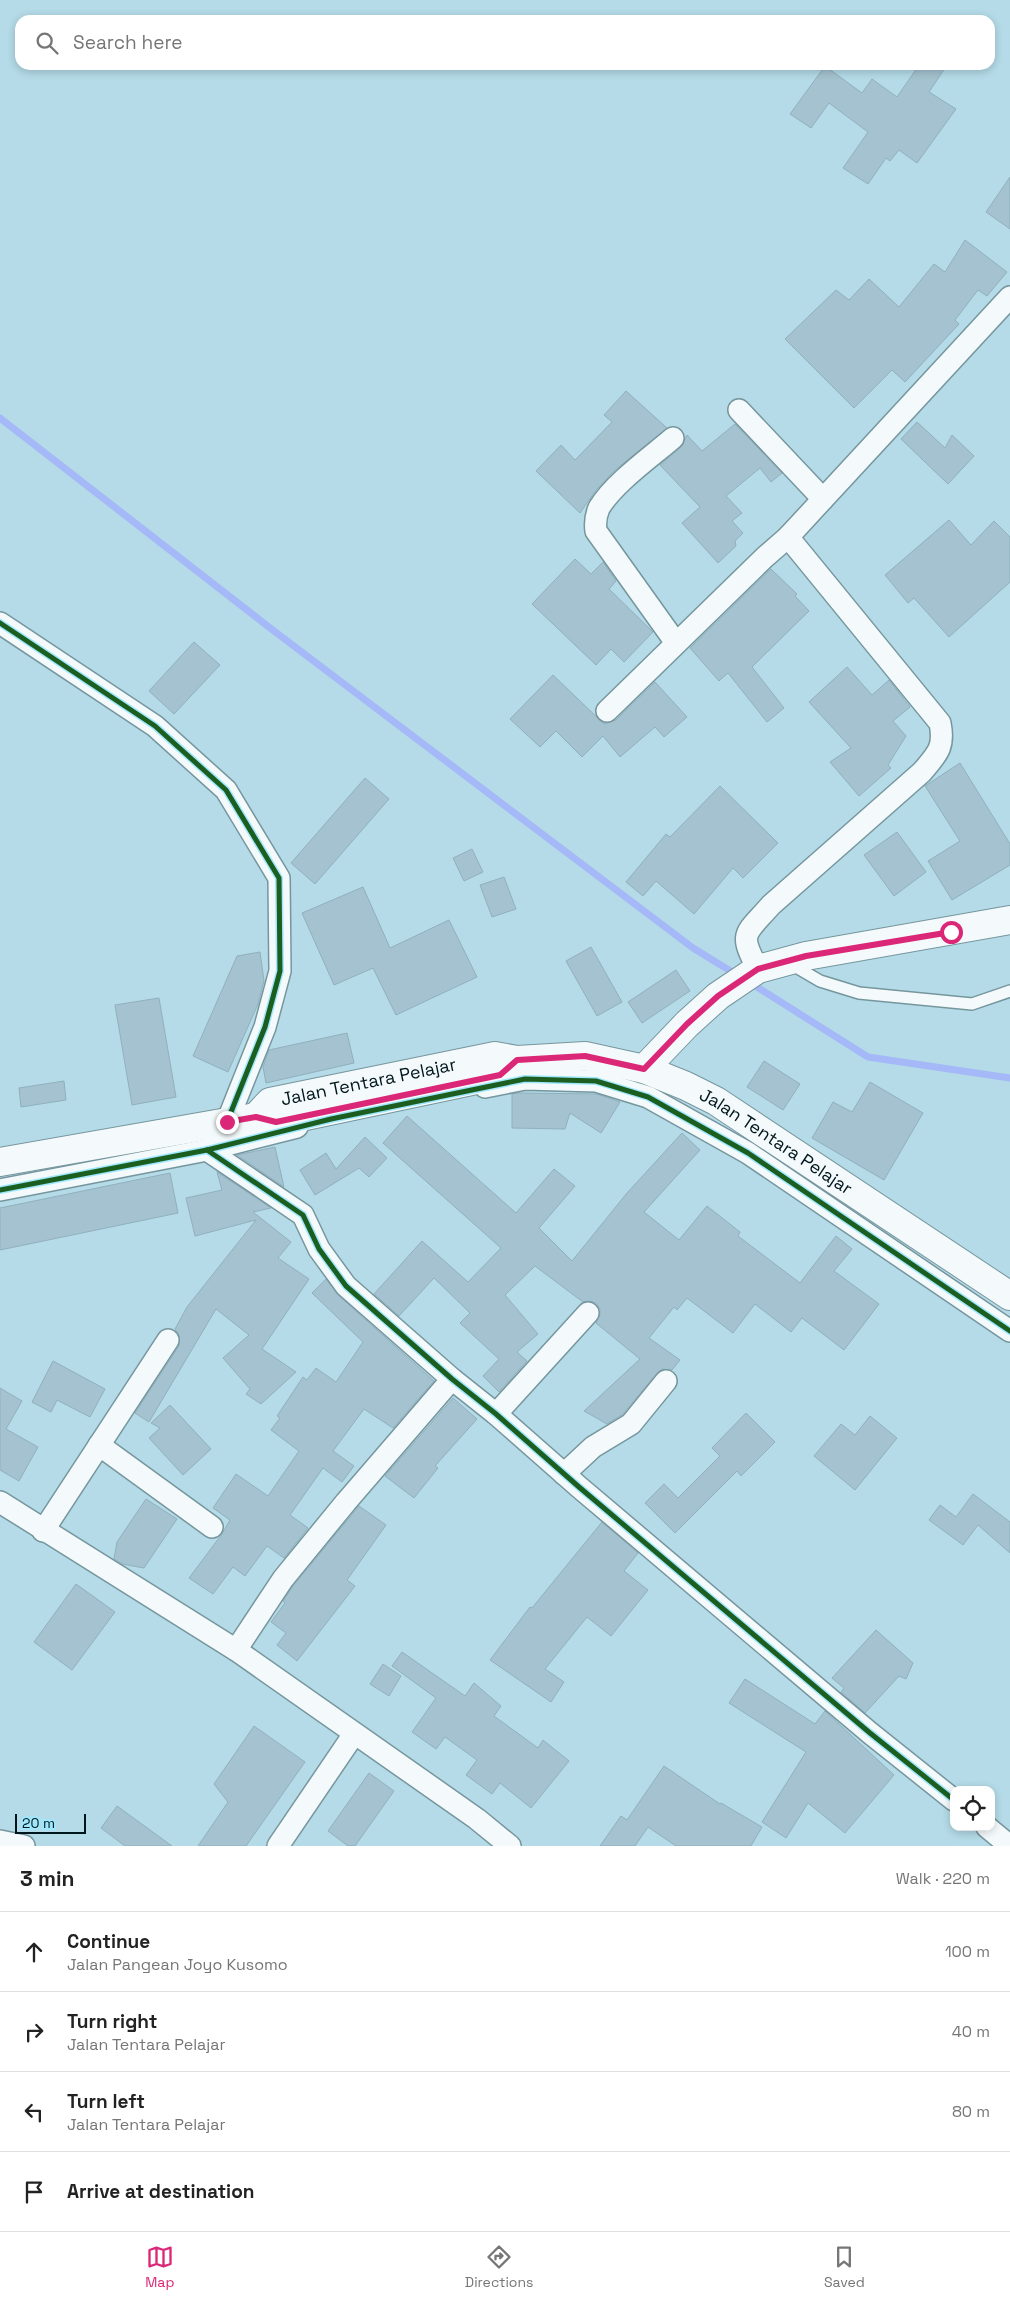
<!DOCTYPE html>
<meta charset="utf-8">
<style>
body{margin:0;font-family:"Space Grotesk",sans-serif;background:#f2f2f2;color:#222}
.controls{position:absolute;right:15px;bottom:15px;display:grid;overflow:hidden;border-radius:10px;box-shadow:0 2px 8px #0003}
.controls button{width:45px;height:45px;display:grid;place-items:center;padding:0;border:0;border-bottom:1px solid #e0e0e0;background:#fff;color:#222;font:25px sans-serif}
.scale{position:absolute;left:15px;bottom:12px;width:71px;box-sizing:border-box;padding-left:5px;border:2px solid #00161d;border-top:0;font-size:14px;line-height:18px;white-space:nowrap;color:#00161d;-webkit-text-stroke:4px #9fe7fc;paint-order:stroke}
.stop{position:absolute;width:15px;height:15px;margin:-11px;border:4px solid #db2777;border-radius:50%;background:#fff}
.stop.end{background:#db2777;border-color:#fff;box-shadow:0 1px 5px #0008}
.list{margin:0;padding:0;list-style:none}
h2{display:flex;justify-content:space-between;align-items:center;height:65px;margin:0;padding:0 20px;font-size:21px}
h2 small{font-size:16px;font-weight:400;color:#767676}
.list li{display:grid;grid-template-columns:32px 1fr auto;gap:15px;align-items:center;box-sizing:border-box;height:80px;padding:0 20px;border-top:1px solid #e0e0e0}
.list b{display:block;font-size:19px;white-space:nowrap}
.list p{margin:0;font-size:16px;white-space:nowrap;color:#767676}
.list em{font-size:16px;font-style:normal;color:#767676}
.icon{flex:none;width:28px;height:28px;fill:none;stroke:currentColor;stroke-width:2;stroke-linecap:round;stroke-linejoin:round}
.map{position:relative;flex:none;width:1010px;height:1846px;overflow:hidden}
.search{position:absolute;background:#fff;box-shadow:0 2px 8px #0003;left:15px;right:15px;top:15px;height:55px;display:flex;align-items:center;gap:12px;box-sizing:border-box;padding:0 18px;border-radius:15px;color:#767676;font-size:19px}
.sheet{height:385px;background:#fff}
nav{display:flex;justify-content:space-around;align-items:center;box-sizing:border-box;height:70px;border-top:1px solid #e0e0e0;background:#fff;font-size:14px;color:#767676}
nav a{display:grid;justify-items:center;gap:2px}
nav .on{color:#db2777}
.map>svg:first-child{display:block}
.lines{fill:none;stroke-linecap:round;stroke-linejoin:round}
.stream{stroke:#a5b8f7;stroke-width:7}
.building{fill:#a4c2cf;stroke:#91b0be}
.service-casing{stroke:#76969e;stroke-width:14}
.minor-casing{stroke:#76969e;stroke-width:24}
.secondary-casing{stroke:#76969e;stroke-width:30}
.service{stroke:#f4fafb;stroke-width:11}
.minor{stroke:#f4fafb;stroke-width:21}
.secondary{stroke:#f4fafb;stroke-width:28}
.cycleway-casing{stroke:#9fe7fc;stroke-width:8}
.cycleway{stroke:#1b5e20;stroke-width:5}
.route{stroke:#db2777;stroke-width:6}
.labels{text-anchor:middle;stroke-width:4.5;stroke-linejoin:round;paint-order:stroke}
.street-label{font-size:18px;fill:#00161d;stroke:#9fe7fc}
</style>
<div class="map">
<svg width="1010" height="1846" viewBox="0 0 1010 1846">
<rect width="100%" height="100%" fill="#b4dbe7"/>
<g class="lines">
<g class="stream">
<polyline points="0,418 274,631 693,948 737,975"/>
<polyline points="749,982 868,1057 1010,1078"/>
</g>
</g>
<g class="building">
<polygon points="919,65 947,65 929,92 956,109 917,163 899,150 890,161 886,158 868,184 843,168 868,132 829,103 811,128 790,114 825,66 862,93 872,79 897,97"/>
<polygon points="1010,177 1010,229 986,212"/>
<polygon points="965,240 1007,272 987,296 978,290 955,320 959,324 905,382 892,370 854,408 785,339 836,290 849,300 869,279 899,307 934,264 945,272"/>
<polygon points="626,391 667,428 614,471 596,490 580,513 536,471 561,445 575,460 612,422 604,415"/>
<polygon points="917,422 945,448 952,435 974,456 948,484 901,439"/>
<polygon points="735,424 782,473 771,482 760,468 726,496 742,513 732,521 743,533 735,541 736,546 718,563 682,523 700,507 660,465 681,447 687,435 702,451"/>
<polygon points="949,520 971,545 994,521 1010,537 1010,582 949,637 914,598 908,603 885,575"/>
<polygon points="575,559 591,574 603,562 616,581 609,589 653,632 624,662 611,649 596,665 532,604"/>
<polygon points="771,569 797,594 795,596 809,611 752,667 784,708 767,722 728,673 719,681 690,648"/>
<polygon points="194,642 220,665 174,714 149,691"/>
<polygon points="847,667 872,695 889,680 910,707 893,721 906,736 888,765 891,768 859,796 830,762 851,748 809,702"/>
<polygon points="553,675 604,724 616,720 655,682 687,717 664,737 655,727 620,757 603,736 582,757 556,731 540,747 510,719"/>
<polygon points="960,763 1010,844 1010,865 952,900 928,861 960,841 925,786"/>
<polygon points="365,778 389,799 315,884 291,863"/>
<polygon points="720,786 778,843 743,878 733,868 694,914 656,881 643,896 626,882 666,834 670,837"/>
<polygon points="897,832 926,872 894,896 864,855"/>
<polygon points="472,849 483,872 464,881 453,858"/>
<polygon points="504,877 516,909 492,917 480,885"/>
<polygon points="363,887 390,948 449,920 477,977 396,1015 373,968 334,985 302,913"/>
<polygon points="591,947 622,1002 597,1016 566,961"/>
<polygon points="260,952 264,981 258,1004 228,1072 193,1056 237,956"/>
<polygon points="676,970 690,991 642,1023 628,1002"/>
<polygon points="159,998 176,1097 132,1105 115,1005"/>
<polygon points="347,1033 354,1063 266,1083 263,1067 269,1050"/>
<polygon points="764,1061 800,1084 783,1110 747,1087"/>
<polygon points="64,1081 66,1100 21,1107 19,1088"/>
<polygon points="870,1082 923,1113 884,1180 812,1138 833,1102 852,1112"/>
<polygon points="519,1093 597,1094 620,1102 601,1133 570,1113 565,1129 512,1128 512,1094"/>
<polygon points="407,1116 516,1213 554,1169 575,1186 539,1228 572,1261 627,1193 682,1133 700,1150 644,1212 679,1240 707,1206 740,1232 738,1236 800,1283 836,1236 852,1249 834,1271 879,1304 844,1350 802,1318 791,1332 755,1304 733,1333 687,1298 677,1310 674,1307 649,1338 680,1360 672,1370 662,1369 657,1373 623,1414 607,1424 584,1411 640,1359 596,1323 600,1315 600,1309 596,1303 590,1301 583,1302 535,1266 505,1295 538,1334 517,1352 527,1361 499,1392 483,1376 499,1359 460,1323 470,1313 434,1278 399,1316 374,1294 422,1241 468,1282 501,1248 383,1143"/>
<polygon points="365,1137 387,1158 369,1177 359,1168 315,1195 300,1170 326,1153 336,1169"/>
<polygon points="275,1147 284,1187 237,1155"/>
<polygon points="217,1172 271,1208 253,1212 291,1242 278,1258 309,1279 262,1349 296,1372 261,1404 246,1394 250,1389 223,1358 249,1335 216,1309 149,1422 135,1413 179,1346 179,1335 175,1329 187,1307 256,1220 195,1236 186,1198 222,1190"/>
<polygon points="170,1173 178,1213 0,1250 0,1208"/>
<polygon points="326,1279 338,1295 434,1381 393,1428 364,1409 333,1451 354,1466 342,1482 323,1468 290,1515 308,1528 284,1558 267,1546 245,1576 233,1567 213,1594 189,1578 222,1534 230,1520 213,1508 236,1474 268,1496 299,1451 271,1430 280,1418 277,1416 303,1377 307,1380 316,1368 336,1382 363,1342 312,1293"/>
<polygon points="53,1361 105,1389 90,1417 57,1400 51,1412 32,1402"/>
<polygon points="0,1388 22,1401 6,1429 38,1447 19,1481 0,1470"/>
<polygon points="453,1398 477,1419 435,1466 438,1468 414,1498 385,1476"/>
<polygon points="170,1405 211,1449 183,1475 149,1438 160,1428 151,1423"/>
<polygon points="746,1413 775,1442 741,1476 737,1471 675,1533 645,1503 664,1484 678,1498 720,1456 712,1448"/>
<polygon points="870,1416 897,1438 855,1490 814,1456 841,1424 855,1435"/>
<polygon points="973,1494 1010,1522 1010,1553 978,1525 963,1545 929,1520 940,1505 956,1517"/>
<polygon points="146,1499 177,1519 144,1568 122,1564 114,1559 117,1542"/>
<polygon points="359,1506 386,1525 347,1580 355,1586 297,1661 277,1645 286,1633 271,1622 285,1603 283,1601 293,1586"/>
<polygon points="602,1522 638,1553 624,1571 648,1590 611,1636 587,1617 545,1669 564,1682 551,1702 490,1660 530,1607 532,1608"/>
<polygon points="76,1584 115,1612 72,1670 34,1642"/>
<polygon points="876,1630 913,1663 906,1679 899,1676 865,1713 841,1692 844,1688 832,1678"/>
<polygon points="402,1652 465,1696 474,1683 501,1706 494,1716 538,1748 543,1740 569,1761 531,1808 500,1783 492,1794 466,1775 477,1760 445,1737 436,1749 412,1732 436,1698 392,1666"/>
<polygon points="383,1664 401,1676 389,1696 370,1684"/>
<polygon points="745,1679 815,1724 825,1711 894,1775 845,1833 808,1803 786,1838 762,1822 806,1752 729,1703"/>
<polygon points="254,1726 305,1762 246,1846 198,1846 228,1802 214,1784"/>
<polygon points="664,1766 720,1804 721,1803 762,1827 751,1846 676,1846 648,1827 635,1846 600,1846 621,1816 627,1820"/>
<polygon points="369,1773 394,1791 355,1846 348,1846 328,1831"/>
<polygon points="117,1806 172,1846 125,1846 101,1828"/>
</g>
<g class="lines">
<g class="service-casing">
<polyline id="service" points="791,964 820,981 859,993 972,1004 1010,991"/>
</g>
<g class="minor-casing">
<g id="minor">
<polyline points="739,410 823,499"/>
<path d="M673 438C651 457 614 483 599 508 596 515 595 524 596 531L676 643"/>
<polyline points="0,623 155,726 226,790 279,878 280,971 265,1027 227,1122"/>
<polyline points="607,711 765,557 788,537 1010,297"/>
<path d="M758 969C738 932 745 935 771 905L922 772C937 754 945 748 940 723L788 537"/>
<polyline points="485,1087 525,1079 596,1081 648,1097 748,1153 1010,1331"/>
<polyline points="207,1150 303,1215 319,1249 346,1286 452,1379 496,1414 579,1487 870,1733 954,1800"/>
<polyline points="0,1190 207,1150 297,1127"/>
<polyline points="496,1414 588,1313"/>
<polyline points="99,1445 212,1527"/>
<polyline points="564,1474 593,1447 631,1424 666,1381"/>
<polyline points="0,1502 236,1650 477,1819 510,1846"/>
<polyline points="43,1531 168,1340"/>
<polyline points="236,1650 283,1579 346,1502 452,1379"/>
<polyline points="987,1827 1010,1846"/>
<polyline points="0,1841 24,1846"/>
<polyline points="278,1846 354,1734"/>
</g>
</g>
<g class="secondary-casing">
<g id="secondary">
<polyline points="644,1069 687,1024 718,996 758,969 806,956 1010,920"/>
<path id="s1" d="M256 1117 270 1102 495 1056 517 1060 585 1056 644 1069 686 1086 716 1101 1010 1296"/>
<polyline points="0,1162 256,1117 277,1122 500,1075 517,1060"/>
</g>
</g>
<use href="#service" class="service"/>
<use href="#minor" class="minor"/>
<use href="#secondary" class="secondary"/>
<g class="cycleway-casing">
<g id="cycleway">
<polyline points="0,623 155,726 226,790 279,878 280,971 265,1027 227,1122"/>
<polyline points="207,1150 303,1215 319,1249 346,1286 452,1379 496,1414 579,1487 870,1733 954,1800"/>
<polyline points="0,1190 207,1150 331,1119 525,1079 596,1081 648,1097 748,1153 1010,1331"/>
</g>
</g>
<use href="#cycleway" class="cycleway"/>
</g>
<g class="lines">
<polyline class="route" points="227,1122 256,1117 276,1122 500,1075 517,1060 585,1056 644,1069 687,1024 718,996 758,969 806,956 951,932"/>
</g>
<g class="labels">
<g class="street-label">
<text dy="6" stroke="none"><textPath href="#s1" startOffset="121">Jalan Tentara Pelajar</textPath></text>
<text dy="6" stroke="none"><textPath href="#s1" startOffset="552">Jalan Tentara Pelajar</textPath></text>
</g>
</g>
</svg>
<div class="controls">
<button><svg class="icon" aria-label="locate" viewBox="0 0 24 24"><circle cx="12" cy="12" r="6"/><path d="M12 2v4M12 18v4M2 12h4M18 12h4"/></svg></button>
</div>
<div class="scale">20 m</div>
<div class="stop" style="left:951px;top:932px"></div>
<div class="stop end" style="left:227px;top:1122px"></div>
<div class="search"><svg class="icon" aria-label="search" viewBox="0 0 24 24"><circle cx="10" cy="10" r="6"/><path d="M15 15l6 6"/></svg>Search here</div>
</div>
<section class="sheet">
<h2>3 min<small>Walk · 220 m</small></h2>
<ul class="list">
<li><svg class="icon" aria-label="ahead" viewBox="0 0 24 24"><path d="M12 20V5M6 11l6-6 6 6"/></svg><div><b>Continue</b><p>Jalan Pangean Joyo Kusomo</p></div><em>100 m</em></li>
<li><svg class="icon" aria-label="right" viewBox="0 0 24 24"><path d="M7 20v-9h11M14 6l5 5-5 5"/></svg><div><b>Turn right</b><p>Jalan Tentara Pelajar</p></div><em>40 m</em></li>
<li><svg class="icon" aria-label="left" viewBox="0 0 24 24"><path d="M17 20v-9H6M10 6l-5 5 5 5"/></svg><div><b>Turn left</b><p>Jalan Tentara Pelajar</p></div><em>80 m</em></li>
<li><svg class="icon" aria-label="arrive" viewBox="0 0 24 24"><path d="M6 21V4h12l-3 4 3 4H6"/></svg><div><b>Arrive at destination</b></div></li>
</ul>
</section>
<nav>
<a class="on"><svg class="icon" aria-label="map" viewBox="0 0 24 24"><path d="M3 6l6-2 6 2 6-2v14l-6 2-6-2-6 2zM9 4v14M15 6v14"/></svg>Map</a>
<a><svg class="icon" aria-label="directions" viewBox="0 0 24 24"><path d="M12 3l9 9-9 9-9-9zM9 14v-3h6M13 9l2 2-2 2"/></svg>Directions</a>
<a><svg class="icon" aria-label="saved" viewBox="0 0 24 24"><path d="M7 4h10v16l-5-4-5 4z"/></svg>Saved</a>
</nav>
